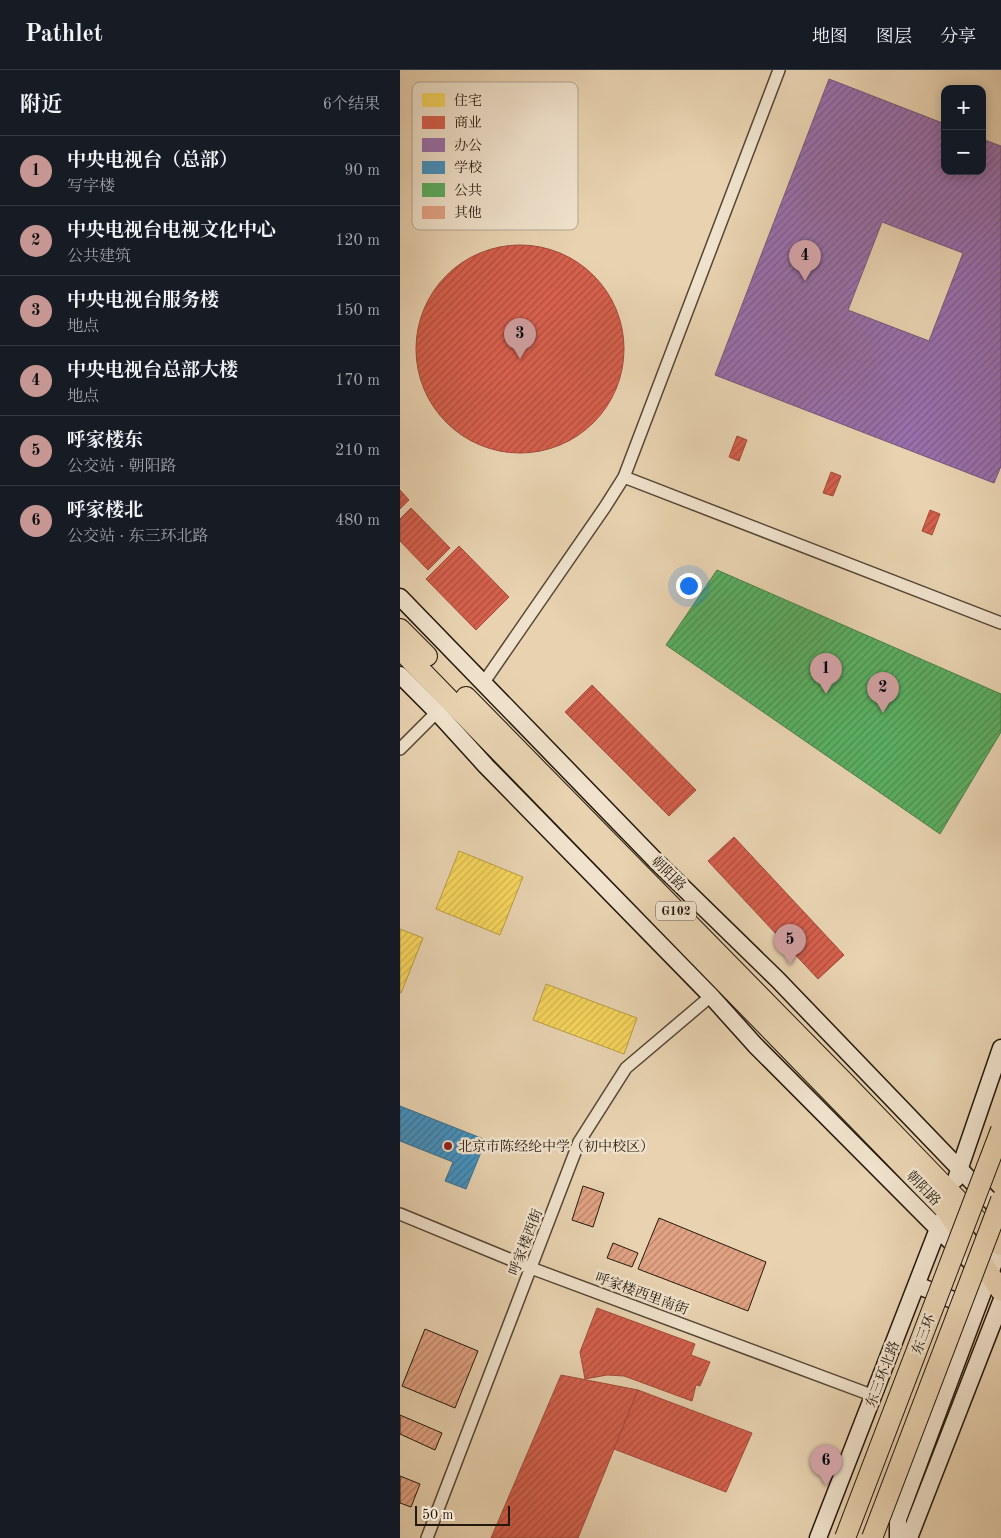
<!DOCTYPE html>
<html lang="zh">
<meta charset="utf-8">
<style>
body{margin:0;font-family:"Old Standard TT","Noto Serif SC",serif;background:#242831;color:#f1f3f6}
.controls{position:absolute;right:15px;top:15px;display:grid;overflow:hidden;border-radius:10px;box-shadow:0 2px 12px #0003}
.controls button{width:45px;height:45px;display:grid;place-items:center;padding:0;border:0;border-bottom:1px solid #363941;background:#171b24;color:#f1f3f6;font:25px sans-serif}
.scale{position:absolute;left:15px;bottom:12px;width:95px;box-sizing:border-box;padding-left:5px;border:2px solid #24180c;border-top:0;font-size:14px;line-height:18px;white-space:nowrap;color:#24180c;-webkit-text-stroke:4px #f0e2cc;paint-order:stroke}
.you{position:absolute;left:288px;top:515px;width:18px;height:18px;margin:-12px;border:4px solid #fff;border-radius:50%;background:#1a73e8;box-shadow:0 0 0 8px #1a73e833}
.badge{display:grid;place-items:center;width:32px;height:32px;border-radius:50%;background:#c59692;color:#111;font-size:16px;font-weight:700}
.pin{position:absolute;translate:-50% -41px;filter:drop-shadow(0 1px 2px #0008)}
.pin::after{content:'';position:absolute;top:26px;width:18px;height:15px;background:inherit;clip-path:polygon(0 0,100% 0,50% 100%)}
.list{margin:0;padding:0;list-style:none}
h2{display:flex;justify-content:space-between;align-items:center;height:65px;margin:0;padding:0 20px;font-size:21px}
h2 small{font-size:16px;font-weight:400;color:#9ea1a6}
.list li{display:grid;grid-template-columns:32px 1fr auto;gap:15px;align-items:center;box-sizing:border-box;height:70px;padding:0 20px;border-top:1px solid #363941}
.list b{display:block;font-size:19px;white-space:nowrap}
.list p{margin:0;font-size:16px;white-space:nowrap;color:#9ea1a6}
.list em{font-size:16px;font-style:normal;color:#9ea1a6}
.map{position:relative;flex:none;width:601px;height:1468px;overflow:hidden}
header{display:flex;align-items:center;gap:30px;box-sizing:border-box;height:70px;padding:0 25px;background:#171b24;border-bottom:1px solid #363941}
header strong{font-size:24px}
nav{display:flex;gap:28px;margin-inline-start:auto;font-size:18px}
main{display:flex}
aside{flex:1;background:#171b24}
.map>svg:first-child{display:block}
.homes{fill:url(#homes-hatch);stroke:#b79c44}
.shops{fill:url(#shops-hatch);stroke:#a14a3a}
.offices{fill:url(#offices-hatch);stroke:#76567b;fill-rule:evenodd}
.schools{fill:url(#schools-hatch);stroke:#3a6e8c}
.public{fill:url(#public-hatch);stroke:#4a8148}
.building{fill:url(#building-hatch);stroke:#24180c}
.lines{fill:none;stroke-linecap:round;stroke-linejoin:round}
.street-casing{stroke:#554635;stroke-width:14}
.secondary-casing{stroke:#24180c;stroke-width:19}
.highway-casing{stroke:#24180c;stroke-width:22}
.street{stroke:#f0e2cc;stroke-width:11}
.secondary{stroke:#f0e2cc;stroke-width:16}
.highway{stroke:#e8d2b0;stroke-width:20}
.highway-bridge-casing{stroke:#24180c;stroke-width:22;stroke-linecap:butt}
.highway-bridge{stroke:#e8d2b0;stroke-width:20}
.poi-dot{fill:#8f2418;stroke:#f0e2cc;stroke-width:2}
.labels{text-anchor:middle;stroke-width:5;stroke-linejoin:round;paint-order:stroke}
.shield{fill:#f0e2cc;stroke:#615546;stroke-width:1}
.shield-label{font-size:12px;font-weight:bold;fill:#24180c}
.street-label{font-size:14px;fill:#24180c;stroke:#f0e2cc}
.poi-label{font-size:14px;fill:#24180c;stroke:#f0e2cc;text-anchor:start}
.key{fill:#f0e2cc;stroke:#b3a592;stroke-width:1}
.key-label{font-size:14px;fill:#24180c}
</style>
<header>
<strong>Pathlet</strong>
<nav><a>地图</a><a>图层</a><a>分享</a></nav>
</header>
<main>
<aside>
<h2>附近<small>6个结果</small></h2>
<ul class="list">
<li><span class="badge">1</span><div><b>中央电视台（总部）</b><p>写字楼</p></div><em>90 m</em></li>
<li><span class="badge">2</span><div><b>中央电视台电视文化中心</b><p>公共建筑</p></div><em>120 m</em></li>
<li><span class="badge">3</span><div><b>中央电视台服务楼</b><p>地点</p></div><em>150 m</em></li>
<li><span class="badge">4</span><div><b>中央电视台总部大楼</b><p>地点</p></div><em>170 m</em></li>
<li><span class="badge">5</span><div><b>呼家楼东</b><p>公交站 · 朝阳路</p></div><em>210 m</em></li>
<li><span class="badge">6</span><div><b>呼家楼北</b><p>公交站 · 东三环北路</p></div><em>480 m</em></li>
</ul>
</aside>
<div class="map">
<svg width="601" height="1468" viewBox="0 0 601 1468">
<defs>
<pattern id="homes-hatch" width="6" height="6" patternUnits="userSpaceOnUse" patternTransform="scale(1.25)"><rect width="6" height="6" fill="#f6d55c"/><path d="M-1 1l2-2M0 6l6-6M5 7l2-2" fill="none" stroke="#d3b64f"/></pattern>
<pattern id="shops-hatch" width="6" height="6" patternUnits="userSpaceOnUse" patternTransform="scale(1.25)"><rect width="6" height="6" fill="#d6604d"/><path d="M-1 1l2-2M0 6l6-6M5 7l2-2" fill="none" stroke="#ad4e3e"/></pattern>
<pattern id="offices-hatch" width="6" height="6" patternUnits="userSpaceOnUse" patternTransform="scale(1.25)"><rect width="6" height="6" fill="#9970ab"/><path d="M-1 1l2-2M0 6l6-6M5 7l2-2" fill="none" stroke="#7d5b8a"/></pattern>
<pattern id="schools-hatch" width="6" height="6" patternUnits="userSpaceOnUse" patternTransform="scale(1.25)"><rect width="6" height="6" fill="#4393c3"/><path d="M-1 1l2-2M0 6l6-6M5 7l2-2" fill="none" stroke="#38779d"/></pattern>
<pattern id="public-hatch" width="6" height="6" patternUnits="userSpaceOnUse" patternTransform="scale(1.25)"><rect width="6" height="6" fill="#5aae61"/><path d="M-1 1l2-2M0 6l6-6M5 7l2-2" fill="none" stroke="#4a8d4e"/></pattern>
<pattern id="building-hatch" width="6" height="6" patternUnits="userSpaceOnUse" patternTransform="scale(1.25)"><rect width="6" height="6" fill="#e2a384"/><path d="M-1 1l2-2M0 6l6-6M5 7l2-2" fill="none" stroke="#b7846a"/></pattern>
</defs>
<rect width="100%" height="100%" fill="#e8d2b0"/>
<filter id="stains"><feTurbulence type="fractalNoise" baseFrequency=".004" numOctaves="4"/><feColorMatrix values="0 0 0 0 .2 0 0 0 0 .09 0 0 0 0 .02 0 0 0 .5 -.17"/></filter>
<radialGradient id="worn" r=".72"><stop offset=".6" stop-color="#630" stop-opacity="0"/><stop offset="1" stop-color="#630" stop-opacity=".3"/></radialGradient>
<g class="homes">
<polygon points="59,781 123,807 100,865 36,839"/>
<polygon points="0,859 23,868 1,923 0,923"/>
<polygon points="146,914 237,948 224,984 133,950"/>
</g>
<g class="shops">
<circle cx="120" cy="279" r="104"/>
<polygon points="337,366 347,370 339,391 329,387"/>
<polygon points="431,402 441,406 433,426 423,423"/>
<polygon points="0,420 9,430 0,439"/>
<polygon points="11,438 50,478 28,500 0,471 0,449"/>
<polygon points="530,440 540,444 532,465 522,461"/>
<polygon points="59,476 109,527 76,560 26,509"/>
<polygon points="192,615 296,720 269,746 165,642"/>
<polygon points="334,767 444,885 418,909 308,791"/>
<polygon points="197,1238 295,1274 291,1285 310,1292 300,1316 296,1315 292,1331 224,1306 207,1305 185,1309 180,1282"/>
<polygon points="161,1305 238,1320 178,1468 91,1468"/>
<polygon points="238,1320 352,1363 326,1422 214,1379"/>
</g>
<path class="offices" d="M429 9 545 54V101H582V69L601 76V396L594 413 315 305ZM482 152 563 183 529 271 448 240Z"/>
<polygon class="schools" points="0,1036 86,1070 66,1119 45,1111 53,1092 0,1071"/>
<polygon class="public" points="317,500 601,624 601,662 540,764 266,575"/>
<g class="building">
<polygon points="183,1116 204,1123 193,1157 172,1150"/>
<polygon points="259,1148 366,1192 348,1241 238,1199"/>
<polygon points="213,1173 238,1183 232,1197 207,1188"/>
<polygon points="25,1259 78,1281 55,1338 2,1316"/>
<polygon points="0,1345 42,1363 35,1380 0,1364"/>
<polygon points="0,1406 20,1414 11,1437 0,1433"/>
</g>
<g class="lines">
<g class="street-casing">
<g id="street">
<polyline points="224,407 601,553"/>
<polyline points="84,612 205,437 224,407 379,0"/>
<polyline points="0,679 37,642"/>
<polyline points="0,1144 131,1198 474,1326"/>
<polyline points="27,1468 179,1072 226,998 311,926"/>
</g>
</g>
<g class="secondary-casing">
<g id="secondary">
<polyline points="0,527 257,792 378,910 601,1142"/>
<polyline points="0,605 37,642 86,696 311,926 355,975 581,1202"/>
<polyline points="556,1109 601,978"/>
<polyline points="517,1215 572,1238"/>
<polyline points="418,1468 541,1151"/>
<polyline points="498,1468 498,1449 601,1174"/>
<polyline points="509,1468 601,1232"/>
</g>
</g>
<g class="highway-casing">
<g id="highway">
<polyline points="0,559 27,586"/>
<polyline points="0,579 546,1140 601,1221"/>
<polyline points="66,627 444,1012 601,1175"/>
</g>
</g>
<use href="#street" class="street"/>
<use href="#secondary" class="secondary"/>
<use href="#highway" class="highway"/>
<g class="highway-bridge-casing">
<g id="highway-bridge">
<polyline points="445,1468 601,1060"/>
<polyline points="472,1468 601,1130"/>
</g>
</g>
<use href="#highway-bridge" class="highway-bridge"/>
</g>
<circle class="poi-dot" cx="48" cy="1076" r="5"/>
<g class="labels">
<rect class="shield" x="256" y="831.5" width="40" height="19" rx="4"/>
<g class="shield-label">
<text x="276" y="845">G102</text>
</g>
<g class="street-label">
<text transform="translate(269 803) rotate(45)" y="5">朝阳路</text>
<text transform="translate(524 1118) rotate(46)" y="5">朝阳路</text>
<text transform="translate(125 1172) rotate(-69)" y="5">呼家楼西街</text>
<text transform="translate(242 1223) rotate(20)" y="5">呼家楼西里南街</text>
<text transform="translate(523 1264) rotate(-69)" y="5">东三环</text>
<text transform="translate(482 1304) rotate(-69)" y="5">东三环北路</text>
</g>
<g class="poi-label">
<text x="58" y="1081">北京市陈经纶中学（初中校区）</text>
</g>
</g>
<rect x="12" y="12" width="166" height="148" rx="8" class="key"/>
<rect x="22" y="23" width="23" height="14" fill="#f6d55c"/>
<rect x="22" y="46" width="23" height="13" fill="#d6604d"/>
<rect x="22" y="68" width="23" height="14" fill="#9970ab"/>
<rect x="22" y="91" width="23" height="13" fill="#4393c3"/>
<rect x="22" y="113" width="23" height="14" fill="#5aae61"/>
<rect x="22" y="136" width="23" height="13" fill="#e2a384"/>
<g class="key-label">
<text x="54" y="35">住宅</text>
<text x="54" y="57">商业</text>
<text x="54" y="80">办公</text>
<text x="54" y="102">学校</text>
<text x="54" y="125">公共</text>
<text x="54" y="147">其他</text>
</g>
<rect width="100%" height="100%" filter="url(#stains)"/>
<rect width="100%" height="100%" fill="url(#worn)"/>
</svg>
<div class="controls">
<button>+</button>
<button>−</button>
</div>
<div class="scale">50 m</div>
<div class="you"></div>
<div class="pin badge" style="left:426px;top:624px">1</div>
<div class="pin badge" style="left:483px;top:643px">2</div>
<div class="pin badge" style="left:120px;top:289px">3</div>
<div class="pin badge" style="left:405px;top:211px">4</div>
<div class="pin badge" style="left:390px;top:895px">5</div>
<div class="pin badge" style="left:426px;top:1416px">6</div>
</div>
</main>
